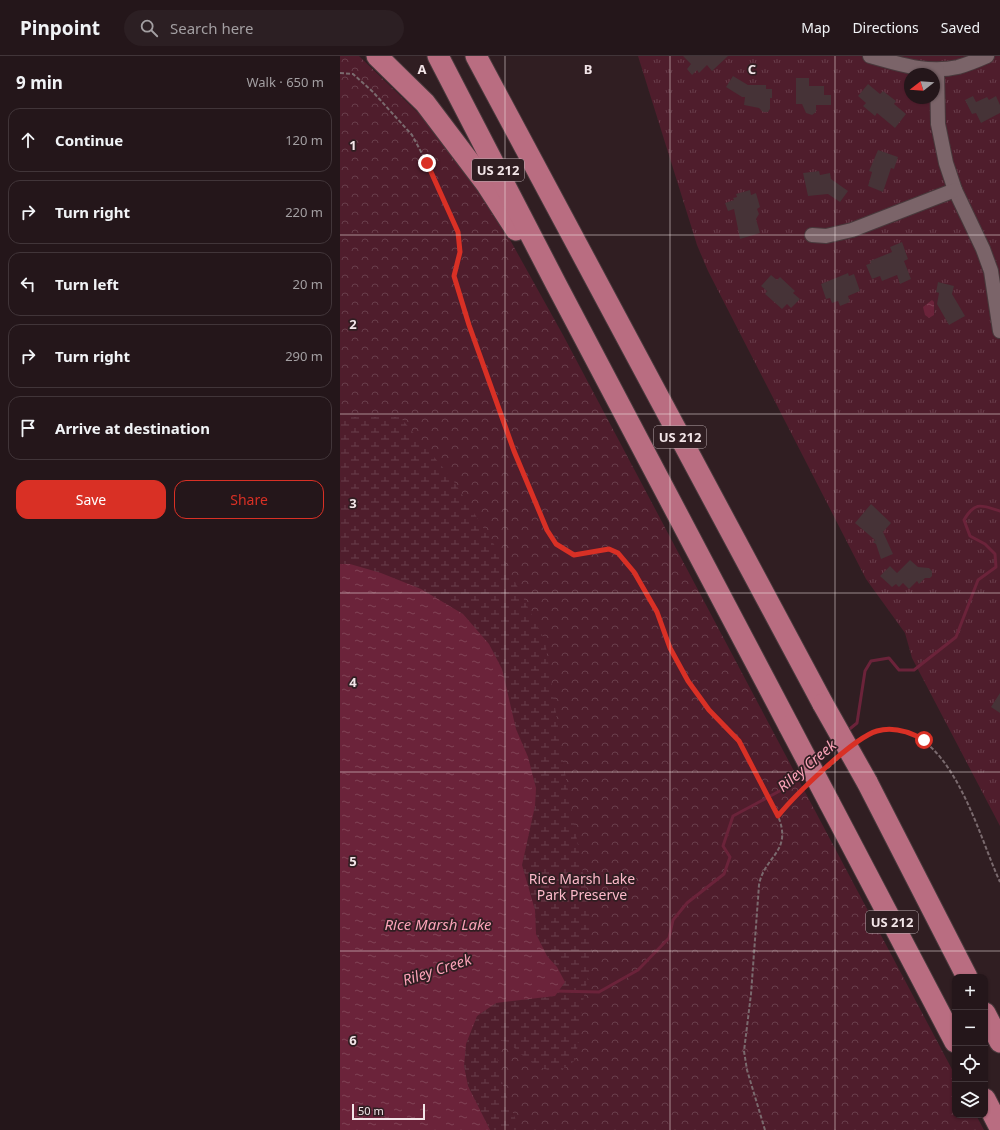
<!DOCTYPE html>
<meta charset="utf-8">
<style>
body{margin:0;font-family:"Noto Sans",sans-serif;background:#2c1f23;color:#f1f3f6}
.controls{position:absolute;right:12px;bottom:12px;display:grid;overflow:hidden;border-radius:8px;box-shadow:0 1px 3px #0004}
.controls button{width:36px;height:36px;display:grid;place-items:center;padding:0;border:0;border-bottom:1px solid #413539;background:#24161a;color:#f1f3f6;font:20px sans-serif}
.compass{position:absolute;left:564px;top:12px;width:36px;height:36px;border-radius:50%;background:#24161a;box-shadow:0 1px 3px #0004;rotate:253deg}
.scale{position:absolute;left:12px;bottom:10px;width:73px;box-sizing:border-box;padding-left:4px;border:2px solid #f2e5e8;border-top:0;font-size:11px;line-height:14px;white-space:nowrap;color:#f2e5e8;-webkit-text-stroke:3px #301e22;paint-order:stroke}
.stop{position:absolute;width:12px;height:12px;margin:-9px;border:3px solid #d93025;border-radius:50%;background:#fff}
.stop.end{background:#d93025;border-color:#fff;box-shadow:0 1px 4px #0008}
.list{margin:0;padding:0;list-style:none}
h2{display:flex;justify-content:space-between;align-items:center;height:52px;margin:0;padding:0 16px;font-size:17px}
h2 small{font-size:13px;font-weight:400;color:#a39fa2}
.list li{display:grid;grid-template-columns:26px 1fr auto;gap:12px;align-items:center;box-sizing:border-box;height:64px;margin:0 8px 8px;padding:0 8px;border:1px solid #413539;border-radius:12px}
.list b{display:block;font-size:15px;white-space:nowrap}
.list em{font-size:13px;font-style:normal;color:#a39fa2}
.actions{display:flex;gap:8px;padding:12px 16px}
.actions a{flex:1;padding:9px 0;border:1px solid #d93025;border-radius:12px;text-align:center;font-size:14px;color:#d93025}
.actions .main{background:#d93025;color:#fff}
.icon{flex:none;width:22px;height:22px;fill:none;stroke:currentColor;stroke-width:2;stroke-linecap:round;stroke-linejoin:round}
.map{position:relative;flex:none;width:660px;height:1074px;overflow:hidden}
header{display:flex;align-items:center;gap:24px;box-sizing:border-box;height:56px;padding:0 20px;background:#24161a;border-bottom:1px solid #413539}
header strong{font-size:19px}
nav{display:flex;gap:22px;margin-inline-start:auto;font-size:14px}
.search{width:280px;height:36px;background:#2c1f23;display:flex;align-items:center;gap:10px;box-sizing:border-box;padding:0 14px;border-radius:22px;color:#a39fa2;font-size:15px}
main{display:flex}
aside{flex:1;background:#24161a}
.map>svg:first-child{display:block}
.grass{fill:url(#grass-tufts);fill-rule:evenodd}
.forest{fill:url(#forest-crowns)}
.wetland{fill:url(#wetland-marsh)}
.water{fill:url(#water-ripples)}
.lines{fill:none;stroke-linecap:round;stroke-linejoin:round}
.stream{stroke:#6b233a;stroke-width:3}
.building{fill:#463337}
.minor-casing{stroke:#48393c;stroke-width:16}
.highway-casing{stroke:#48393c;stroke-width:23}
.path{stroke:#7a6a6e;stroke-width:2;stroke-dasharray:4 2;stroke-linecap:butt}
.minor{stroke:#7b6469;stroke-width:14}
.highway{stroke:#b96d81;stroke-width:21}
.highway-bridge-casing{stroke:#48393c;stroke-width:23;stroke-linecap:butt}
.highway-bridge{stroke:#b96d81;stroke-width:21}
.route{stroke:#d93025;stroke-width:5}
.grid{fill:none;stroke:#f2e5e8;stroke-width:1;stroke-opacity:0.55}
.labels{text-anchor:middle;stroke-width:3.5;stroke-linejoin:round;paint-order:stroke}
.shield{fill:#301e22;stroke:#b8a9ad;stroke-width:1}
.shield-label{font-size:13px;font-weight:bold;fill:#f2e5e8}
.park-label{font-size:14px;fill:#fdb9c9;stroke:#301e22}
.water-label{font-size:15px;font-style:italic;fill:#faa2b7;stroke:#301e22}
.grid-label{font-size:13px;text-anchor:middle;font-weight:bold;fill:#f2e5e8;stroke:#301e22;stroke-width:3.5;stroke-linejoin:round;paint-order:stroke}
</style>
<header>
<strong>Pinpoint</strong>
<div class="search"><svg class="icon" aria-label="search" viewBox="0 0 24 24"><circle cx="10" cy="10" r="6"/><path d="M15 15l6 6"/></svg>Search here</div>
<nav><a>Map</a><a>Directions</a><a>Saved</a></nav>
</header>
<main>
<aside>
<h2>9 min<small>Walk · 650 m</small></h2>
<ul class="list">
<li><svg class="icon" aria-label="ahead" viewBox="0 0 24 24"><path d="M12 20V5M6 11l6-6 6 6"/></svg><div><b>Continue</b></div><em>120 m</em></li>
<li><svg class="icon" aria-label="right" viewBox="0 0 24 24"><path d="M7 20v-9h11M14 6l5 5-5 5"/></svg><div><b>Turn right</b></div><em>220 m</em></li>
<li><svg class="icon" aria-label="left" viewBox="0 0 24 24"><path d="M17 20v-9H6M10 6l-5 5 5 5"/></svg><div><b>Turn left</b></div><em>20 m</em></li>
<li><svg class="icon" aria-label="right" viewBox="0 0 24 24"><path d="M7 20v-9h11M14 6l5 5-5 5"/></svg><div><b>Turn right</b></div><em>290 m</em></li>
<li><svg class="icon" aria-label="arrive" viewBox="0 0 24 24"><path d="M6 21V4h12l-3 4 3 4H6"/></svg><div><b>Arrive at destination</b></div></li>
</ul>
<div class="actions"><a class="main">Save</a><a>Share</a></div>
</aside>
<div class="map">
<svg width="660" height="1074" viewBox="0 0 660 1074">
<defs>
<pattern id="grass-tufts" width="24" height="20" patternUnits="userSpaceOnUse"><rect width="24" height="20" fill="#4f1d2c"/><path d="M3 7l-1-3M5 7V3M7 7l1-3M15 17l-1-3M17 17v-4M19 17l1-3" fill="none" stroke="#693e4b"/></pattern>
<pattern id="forest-crowns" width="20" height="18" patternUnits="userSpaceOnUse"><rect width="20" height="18" fill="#4f1d2c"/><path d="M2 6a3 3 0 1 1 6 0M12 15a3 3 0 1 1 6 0" fill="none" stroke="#693e4b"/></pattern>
<pattern id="wetland-marsh" width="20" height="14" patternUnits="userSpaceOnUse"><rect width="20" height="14" fill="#4f1d2c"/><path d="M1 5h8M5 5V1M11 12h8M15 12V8" fill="none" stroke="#693e4b"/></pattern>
<pattern id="water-ripples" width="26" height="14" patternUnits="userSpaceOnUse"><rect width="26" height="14" fill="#6b233a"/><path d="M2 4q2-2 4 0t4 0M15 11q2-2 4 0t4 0" fill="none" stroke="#814356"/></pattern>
</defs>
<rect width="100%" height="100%" fill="#301e22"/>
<path class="grass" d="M298 0H660V770L572 602 565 577 526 523 368 215 357 189ZM570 18H594V42H570Z"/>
<polygon class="forest" points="0,0 19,0 100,78 169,182 223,279 615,1019 615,1059 636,1059 644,1074 0,1074"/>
<path class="wetland" d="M0 361H60L111 421 164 504 205 585 226 723 249 850 252 901 242 950 236 1003C213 1029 186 1005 169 986L161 985C149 1003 172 1054 180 1074H150L128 1030 124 1010 126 988 137 959 156 947 215 940 217 911 207 900 196 878 195 854 182 809 195 750 196 732 188 701 176 673 162 614 10 508H0Z"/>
<g class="water">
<polygon points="592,244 594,246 594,259 589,262 585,259 583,251"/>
<polygon points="0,508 10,508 41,517 81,533 123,558 149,588 162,613 176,673 188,701 196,732 195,750 182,809 195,854 196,878 207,900 217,911 225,926 215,940 156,947 137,960 126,988 124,1010 128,1030 150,1074 0,1074"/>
</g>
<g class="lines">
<g class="stream">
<path d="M506 676 517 667 525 615 531 605 549 602 559 614H574L616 581 638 524 656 511 655 498 645 488 630 480 624 464C635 445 641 449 660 455"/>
<polyline points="476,705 496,685"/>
<polyline points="214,935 259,936 298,914 329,882 333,864 347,847 384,818 390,801 383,790 393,760 447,731 465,715"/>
</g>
</g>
<g class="building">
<polygon points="343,0 388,0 372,15 367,9 359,17 357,14 352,19 347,13 351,8"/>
<polygon points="393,20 408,29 426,29 426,33 432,33 432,42 430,42 430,53 428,56 423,56 419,52 404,49 405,41 402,41 386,31"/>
<polygon points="456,22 469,22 469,30 484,30 484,39 491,39 491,49 476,49 476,56 472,59 466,57 462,48 456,48"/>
<polygon points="528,28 540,38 543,35 556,45 554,48 566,58 555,72 537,57 535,60 523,50 526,47 518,40"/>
<polygon points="633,40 636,46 647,41 649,44 656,40 660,49 660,57 641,67 636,57 632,58 625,44"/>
<polygon points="538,94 558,101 554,113 551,112 543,136 528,130 532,116 529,115"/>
<polygon points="479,115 480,119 490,117 491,123 508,135 500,146 488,138 468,140 463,117"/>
<polygon points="410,134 411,139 416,137 420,151 417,153 419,158 416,163 420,177 400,183 394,153 388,155 385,147 394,144 393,142 397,141 396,138"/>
<polygon points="562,186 568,203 564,205 571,223 560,228 557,219 542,225 540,220 532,223 526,209 531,207 530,205 552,196 550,191"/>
<polygon points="508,217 509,220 514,218 520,235 508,240 510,246 500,250 498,245 492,247 490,242 486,243 481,228"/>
<polygon points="431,219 437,224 440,221 455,235 453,237 460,243 451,252 447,248 442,253 425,238 427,235 421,230"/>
<polygon points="598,226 614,230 612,238 625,260 609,269 597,248 599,237 596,236"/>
<polygon points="531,448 551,467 543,476 553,498 541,503 536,488 533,486 535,484 515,467"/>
<polygon points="570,504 578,511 589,512 592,515 592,520 590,522 585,522 579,528 577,525 569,533 563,527 559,531 556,528 552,531 540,520 550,510 557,517"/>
<polygon points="660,637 660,657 651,651"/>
</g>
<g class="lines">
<g class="minor-casing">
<g id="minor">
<path d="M530 0C559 8 588 18 618 11 628 8 638 4 647 0"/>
<polyline points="597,14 598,68 606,107 615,134 643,193 651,215 660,275"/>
<polyline points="472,179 486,180 512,174 615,134"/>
</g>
</g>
<g class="highway-casing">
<g id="highway">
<polyline points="37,0 85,47 147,129 176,174"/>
<polyline points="98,0 216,228 449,670"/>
<polyline points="136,0 483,648"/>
<polyline points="527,726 627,921"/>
<polyline points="489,746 615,986"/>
<polyline points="645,957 660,986"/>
<polyline points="645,1043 660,1072"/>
</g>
</g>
<g class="path">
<polyline points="0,17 13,18 33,36 72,79 87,107 118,176 120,196 114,220 129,269 174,395 207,474 216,488 234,499 269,493 278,497 294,516 317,556 330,592 348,625 369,654 399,685 438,760 449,747 465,732"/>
<path d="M519 684C530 677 541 673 554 674 613 677 639 781 660 826"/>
<polyline points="488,712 498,703"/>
<path d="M425 1074 407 1014 404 995 411 938 419 829C424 800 453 796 438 760"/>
</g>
<use href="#minor" class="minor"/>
<use href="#highway" class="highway"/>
<g class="highway-bridge-casing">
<g id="highway-bridge">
<polyline points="483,648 527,726"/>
<polyline points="449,670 489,746"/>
</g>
</g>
<use href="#highway-bridge" class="highway-bridge"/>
</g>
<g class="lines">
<path class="route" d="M87 107 118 176 120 196 114 220 129 269 174 395 207 474 216 488 234 499 269 493 278 497 294 516 317 556 330 592 348 625 369 654 399 685 438 760C455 739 513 682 537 675 554 670 570 676 584 684"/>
</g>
<path class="grid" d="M165 0V1074M330 0V1074M495 0V1074M0 179H660M0 358H660M0 537H660M0 716H660M0 895H660"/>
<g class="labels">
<g class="shield">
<rect x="132" y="103" width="52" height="22" rx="3"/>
<rect x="314" y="370" width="52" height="22" rx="3"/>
<rect x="526" y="855" width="52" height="22" rx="3"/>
</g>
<g class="shield-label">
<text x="158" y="119">US 212</text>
<text x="340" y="386">US 212</text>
<text x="552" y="871">US 212</text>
</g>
<g class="park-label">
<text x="242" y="828">Rice Marsh Lake<tspan x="242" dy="16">Park Preserve</tspan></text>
</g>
<g class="water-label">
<text transform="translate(467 710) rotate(-40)" y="5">Riley Creek</text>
<text x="98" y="874">Rice Marsh Lake</text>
<text transform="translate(97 914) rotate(-18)" y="5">Riley Creek</text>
</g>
</g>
<g class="grid-label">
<text x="82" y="18">A</text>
<text x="248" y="18">B</text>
<text x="412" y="18">C</text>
<text x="13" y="94">1</text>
<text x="13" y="273">2</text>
<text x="13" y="452">3</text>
<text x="13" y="631">4</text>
<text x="13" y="810">5</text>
<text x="13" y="989">6</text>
</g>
</svg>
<div class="controls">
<button>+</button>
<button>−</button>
<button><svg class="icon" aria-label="locate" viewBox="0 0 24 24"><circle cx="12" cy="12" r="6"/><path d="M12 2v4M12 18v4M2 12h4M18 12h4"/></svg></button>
<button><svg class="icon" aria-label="layers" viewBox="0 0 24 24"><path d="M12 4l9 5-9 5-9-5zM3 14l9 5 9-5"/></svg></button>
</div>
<svg class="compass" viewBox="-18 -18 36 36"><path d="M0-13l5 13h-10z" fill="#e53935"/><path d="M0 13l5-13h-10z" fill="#a39fa2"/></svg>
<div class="scale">50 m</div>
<div class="stop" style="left:584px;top:684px"></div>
<div class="stop end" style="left:87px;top:107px"></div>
</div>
</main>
